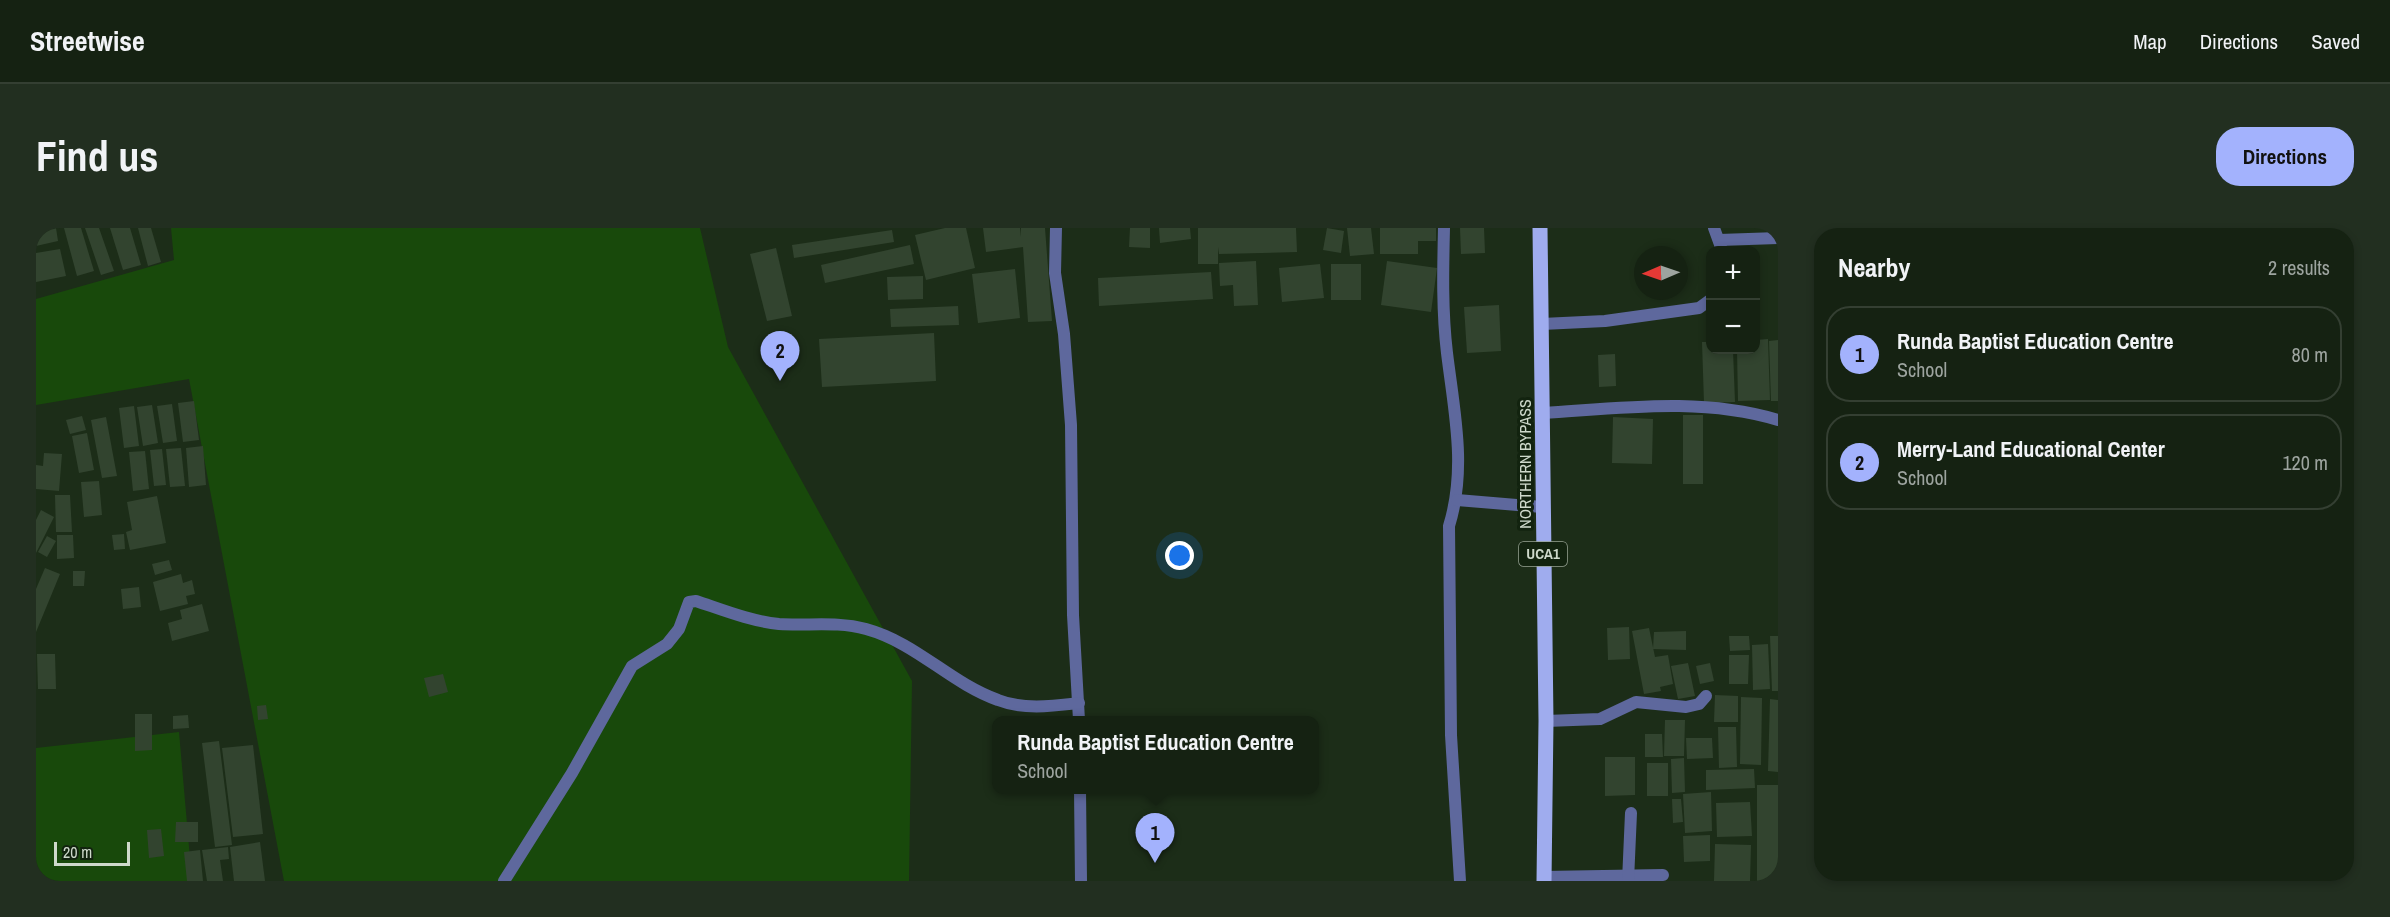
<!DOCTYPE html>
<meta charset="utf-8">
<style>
body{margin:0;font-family:"Archivo Narrow",sans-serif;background:#222f20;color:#f1f3f6}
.controls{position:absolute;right:18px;top:18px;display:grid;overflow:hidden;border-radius:12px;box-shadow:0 3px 9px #0003}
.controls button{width:54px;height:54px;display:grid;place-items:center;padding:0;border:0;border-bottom:2px solid #343f32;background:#152212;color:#f1f3f6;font:30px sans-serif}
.compass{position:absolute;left:1598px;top:18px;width:54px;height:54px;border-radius:50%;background:#152212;box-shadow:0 3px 9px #0003;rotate:268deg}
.scale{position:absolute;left:18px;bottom:15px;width:76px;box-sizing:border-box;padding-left:6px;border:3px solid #ced9cb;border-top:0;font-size:16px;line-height:21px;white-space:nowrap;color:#ced9cb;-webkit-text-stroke:4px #12230f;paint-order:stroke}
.you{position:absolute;left:1144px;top:328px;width:21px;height:21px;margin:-15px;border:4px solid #fff;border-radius:50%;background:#1a73e8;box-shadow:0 0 0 9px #1a73e833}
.badge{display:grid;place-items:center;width:39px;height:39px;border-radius:50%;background:#a3b2fd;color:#111;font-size:20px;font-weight:700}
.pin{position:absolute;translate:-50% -50px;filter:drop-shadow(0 2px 3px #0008)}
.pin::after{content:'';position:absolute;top:32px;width:21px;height:18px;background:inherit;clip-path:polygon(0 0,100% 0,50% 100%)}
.popup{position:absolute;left:956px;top:488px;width:327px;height:78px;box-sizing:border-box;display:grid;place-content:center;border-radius:12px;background:#152212;filter:drop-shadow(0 2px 4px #0005);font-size:20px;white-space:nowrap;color:#9da49f}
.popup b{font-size:22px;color:#f1f3f6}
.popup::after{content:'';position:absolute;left:50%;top:100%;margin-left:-12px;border:12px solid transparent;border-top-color:#152212}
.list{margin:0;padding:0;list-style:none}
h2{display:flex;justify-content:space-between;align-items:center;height:78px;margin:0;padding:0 24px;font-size:26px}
h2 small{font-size:20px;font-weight:400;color:#9da49f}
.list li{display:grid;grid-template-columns:39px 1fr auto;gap:18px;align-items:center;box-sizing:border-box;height:96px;margin:0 12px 12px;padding:0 12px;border:2px solid #343f32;border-radius:24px}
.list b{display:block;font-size:22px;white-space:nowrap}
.list p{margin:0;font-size:20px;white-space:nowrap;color:#9da49f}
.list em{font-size:20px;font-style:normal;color:#9da49f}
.map{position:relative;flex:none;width:1742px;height:653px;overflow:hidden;border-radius:24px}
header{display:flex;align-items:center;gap:36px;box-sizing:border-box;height:84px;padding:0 30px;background:#152212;border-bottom:2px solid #343f32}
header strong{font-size:28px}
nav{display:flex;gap:33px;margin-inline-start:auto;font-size:21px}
.intro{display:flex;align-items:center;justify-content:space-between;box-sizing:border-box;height:144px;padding:0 36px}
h1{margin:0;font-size:42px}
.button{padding:15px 27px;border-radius:24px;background:#a3b2fd;color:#111;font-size:21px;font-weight:700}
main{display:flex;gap:36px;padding:0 36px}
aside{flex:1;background:#152212;border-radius:24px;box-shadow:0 3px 9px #0003}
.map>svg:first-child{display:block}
.green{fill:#18490b}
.building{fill:#32442f}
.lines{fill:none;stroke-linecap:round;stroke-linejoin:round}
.service{stroke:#5e689d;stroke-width:12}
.minor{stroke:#5e689d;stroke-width:12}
.primary{stroke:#9facee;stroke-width:15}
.labels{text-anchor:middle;stroke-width:6;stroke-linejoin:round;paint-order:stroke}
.shield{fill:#12230f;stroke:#96a293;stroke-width:1.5}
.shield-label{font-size:15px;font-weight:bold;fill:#ced9cb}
.street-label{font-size:16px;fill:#ced9cb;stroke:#12230f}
</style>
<header>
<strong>Streetwise</strong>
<nav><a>Map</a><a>Directions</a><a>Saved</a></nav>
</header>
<div class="intro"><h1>Find us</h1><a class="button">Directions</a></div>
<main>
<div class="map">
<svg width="1742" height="653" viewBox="0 0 1742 653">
<rect width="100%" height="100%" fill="#1c2d18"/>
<g class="green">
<polygon points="135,0 664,0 692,119 876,453 873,653 248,653 153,151 0,177 0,71 138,32"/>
<polygon points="143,504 156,653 0,653 0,520"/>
</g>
<g class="building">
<polygon points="20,0 22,13 0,18 0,4"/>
<polygon points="28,0 45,0 58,43 41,48"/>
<polygon points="49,0 63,0 78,43 65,47"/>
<polygon points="74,0 94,0 105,37 87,42"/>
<polygon points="102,0 115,0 125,34 112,38"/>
<polygon points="909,0 930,0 939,40 890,52 879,7"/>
<polygon points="947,0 984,0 985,9 985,0 1009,0 1016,93 992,94 987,19 950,24"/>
<polygon points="1094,0 1114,0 1114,20 1093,19"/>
<polygon points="1123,0 1154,0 1155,11 1124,15"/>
<polygon points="1162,0 1260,0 1261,24 1183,26 1182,19 1182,36 1162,36"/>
<polygon points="1291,0 1308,3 1305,25 1287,22"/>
<polygon points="1311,0 1335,0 1338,26 1314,28"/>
<polygon points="1344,0 1400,0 1400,13 1382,13 1382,26 1344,26"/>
<polygon points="1424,0 1448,0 1449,25 1425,26"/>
<polygon points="856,2 858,14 758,30 756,17"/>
<polygon points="874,17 878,36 789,55 785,37"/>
<polygon points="740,20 756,88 731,93 714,26"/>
<polygon points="24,21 30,48 0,54 0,25"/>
<polygon points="1220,33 1222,77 1198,78 1197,57 1184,58 1183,35"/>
<polygon points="1351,33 1401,40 1395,84 1345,77"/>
<polygon points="1284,36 1288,70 1246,74 1243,40"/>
<rect x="1295" y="36" width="30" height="36"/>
<polygon points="979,41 984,90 942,95 936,46"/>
<polygon points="1175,44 1177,71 1063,78 1062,50"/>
<polygon points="887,48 887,71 852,72 851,49"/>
<polygon points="1463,77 1465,123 1431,125 1428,79"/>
<polygon points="922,78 923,97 855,99 854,81"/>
<polygon points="898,105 900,153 786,159 783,111"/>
<polygon points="1732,111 1734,172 1702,173 1701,122 1720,122 1720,112"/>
<polygon points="1742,112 1742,173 1735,173 1733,113"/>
<polygon points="1666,114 1674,114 1674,122 1697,122 1699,174 1668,175"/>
<polygon points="1579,126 1580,158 1563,159 1562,127"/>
<polygon points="158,173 163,212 147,214 142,175"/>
<polygon points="136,176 141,213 127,215 121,178"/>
<polygon points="116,177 122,215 107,218 101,179"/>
<polygon points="98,178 103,218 88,220 83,180"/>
<rect x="1647" y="187" width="20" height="69"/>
<polygon points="46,188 50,202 34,206 30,192"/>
<polygon points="70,189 81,248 66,250 55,192"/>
<polygon points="1577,189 1617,191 1616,236 1576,235"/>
<polygon points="51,205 58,242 43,245 36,208"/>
<polygon points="167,218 170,257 153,259 150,220"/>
<polygon points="145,220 149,258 134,259 130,221"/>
<polygon points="126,221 130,257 118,258 114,222"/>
<polygon points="109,223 113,261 97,263 93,224"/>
<polygon points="8,225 26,226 23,263 0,261 0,237 7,238"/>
<polygon points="63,253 66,287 48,289 45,254"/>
<polygon points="19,267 34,267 36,304 20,304"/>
<polygon points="121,268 130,315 94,322 90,304 96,302 91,274"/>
<polygon points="5,282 18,289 0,325 0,292"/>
<polygon points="88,306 89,321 78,322 76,307"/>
<polygon points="21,307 37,307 38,330 21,331"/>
<polygon points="11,308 20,313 11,329 2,324"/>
<polygon points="133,332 136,342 119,347 116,336"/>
<polygon points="9,340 24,346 0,404 0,361"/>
<polygon points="37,343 49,343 48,358 37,358"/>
<polygon points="145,346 147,355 156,352 159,366 150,368 152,376 124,383 117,354"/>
<polygon points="103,359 105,379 87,381 85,361"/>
<polygon points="166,376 173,403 136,413 132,395 146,391 144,382"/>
<polygon points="1593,399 1594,431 1572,432 1571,400"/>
<polygon points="1613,400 1619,429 1632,427 1637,456 1624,459 1625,463 1608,466 1596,403"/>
<polygon points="1650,403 1650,422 1617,421 1618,404"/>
<polygon points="1693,408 1713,408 1714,422 1694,423"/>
<polygon points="1734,408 1742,408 1742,463 1736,463"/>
<polygon points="1732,416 1734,461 1717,462 1716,417"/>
<polygon points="1,426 19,426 20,461 2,461"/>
<polygon points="1693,427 1713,427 1712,456 1693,456"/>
<polygon points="1652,435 1659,468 1642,471 1635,438"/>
<polygon points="1674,435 1678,453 1664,456 1660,438"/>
<polygon points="407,446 412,464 393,469 388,450"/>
<polygon points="1679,467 1702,468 1702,494 1678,494"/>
<polygon points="1705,469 1726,470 1725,537 1704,536"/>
<polygon points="1734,471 1742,472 1742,544 1732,543"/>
<polygon points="230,477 232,491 222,492 221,478"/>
<polygon points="99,486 116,486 116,522 99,523"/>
<polygon points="152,487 153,500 137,501 137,488"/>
<polygon points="1629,492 1649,492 1648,528 1628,528"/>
<polygon points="1682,499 1700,499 1701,539 1683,540"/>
<polygon points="1609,506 1626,506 1627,529 1609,529"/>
<polygon points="1650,510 1676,510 1677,530 1651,531"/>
<polygon points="183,513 196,617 179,619 166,515"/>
<polygon points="217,517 227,606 197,609 186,520"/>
<polygon points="1569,529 1599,529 1599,567 1569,568"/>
<polygon points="1648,530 1649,564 1636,565 1635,531"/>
<rect x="1611" y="535" width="21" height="33"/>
<polygon points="1718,541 1719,560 1670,562 1670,542"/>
<rect x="1721" y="557" width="21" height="96"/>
<polygon points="1675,564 1676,603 1649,605 1647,566"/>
<polygon points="1636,571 1645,571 1647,594 1637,595"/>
<polygon points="1714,574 1716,608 1681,609 1680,575"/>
<polygon points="140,594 162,594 162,614 139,614"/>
<polygon points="125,601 128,628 113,630 111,602"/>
<polygon points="1674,607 1674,633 1648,634 1647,608"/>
<polygon points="224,614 229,653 198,653 194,619"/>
<polygon points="1679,616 1715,617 1714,653 1678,653"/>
<polygon points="192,619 193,631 184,632 187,653 171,653 166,622"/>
<polygon points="164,622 167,653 151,653 148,624"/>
</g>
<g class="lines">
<g class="service">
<polyline points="1678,0 1686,22"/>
<polyline points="1683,12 1742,10"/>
<polyline points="1506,96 1569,93 1663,80 1674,72"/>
<path d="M1508 185C1586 180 1666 169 1742 192"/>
<polyline points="1510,493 1564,491 1600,474 1650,479 1663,476 1670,468"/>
<polyline points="1508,649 1627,647"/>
<polyline points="1592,653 1595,585"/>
</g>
<g class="minor">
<polyline points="1020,0 1019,45 1028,106 1035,197 1037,387 1043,492"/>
<path d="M1408 0C1407 42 1406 83 1411 125 1418 183 1431 240 1413 298L1415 507 1424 653"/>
<polyline points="1421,272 1506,279"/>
<polyline points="1044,562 1045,653"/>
<path d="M468 653 536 545 596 438 631 416 643 401 653 374 660 373C687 382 714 393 743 396 772 398 801 393 830 401 881 415 914 455 962 472 987 482 1017 478 1043 475"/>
</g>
<polyline class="primary" points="1504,0 1510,493 1508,653"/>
</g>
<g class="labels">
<rect class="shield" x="1483" y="314" width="48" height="24" rx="4.5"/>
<g class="shield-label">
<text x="1507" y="331">UCA1</text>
</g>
<g class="street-label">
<text transform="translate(1489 236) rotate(-90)" y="6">NORTHERN BYPASS</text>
</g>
</g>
</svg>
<div class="controls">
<button>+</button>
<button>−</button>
</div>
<svg class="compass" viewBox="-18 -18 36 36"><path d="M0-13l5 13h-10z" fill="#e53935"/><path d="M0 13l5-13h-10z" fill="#9da49f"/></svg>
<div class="scale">20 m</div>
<div class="you"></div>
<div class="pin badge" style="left:1119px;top:635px">1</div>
<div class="popup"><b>Runda Baptist Education Centre</b>School</div>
<div class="pin badge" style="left:744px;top:153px">2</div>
</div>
<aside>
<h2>Nearby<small>2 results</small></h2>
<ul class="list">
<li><span class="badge">1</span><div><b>Runda Baptist Education Centre</b><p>School</p></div><em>80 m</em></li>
<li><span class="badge">2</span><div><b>Merry-Land Educational Center</b><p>School</p></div><em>120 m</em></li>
</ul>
</aside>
</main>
